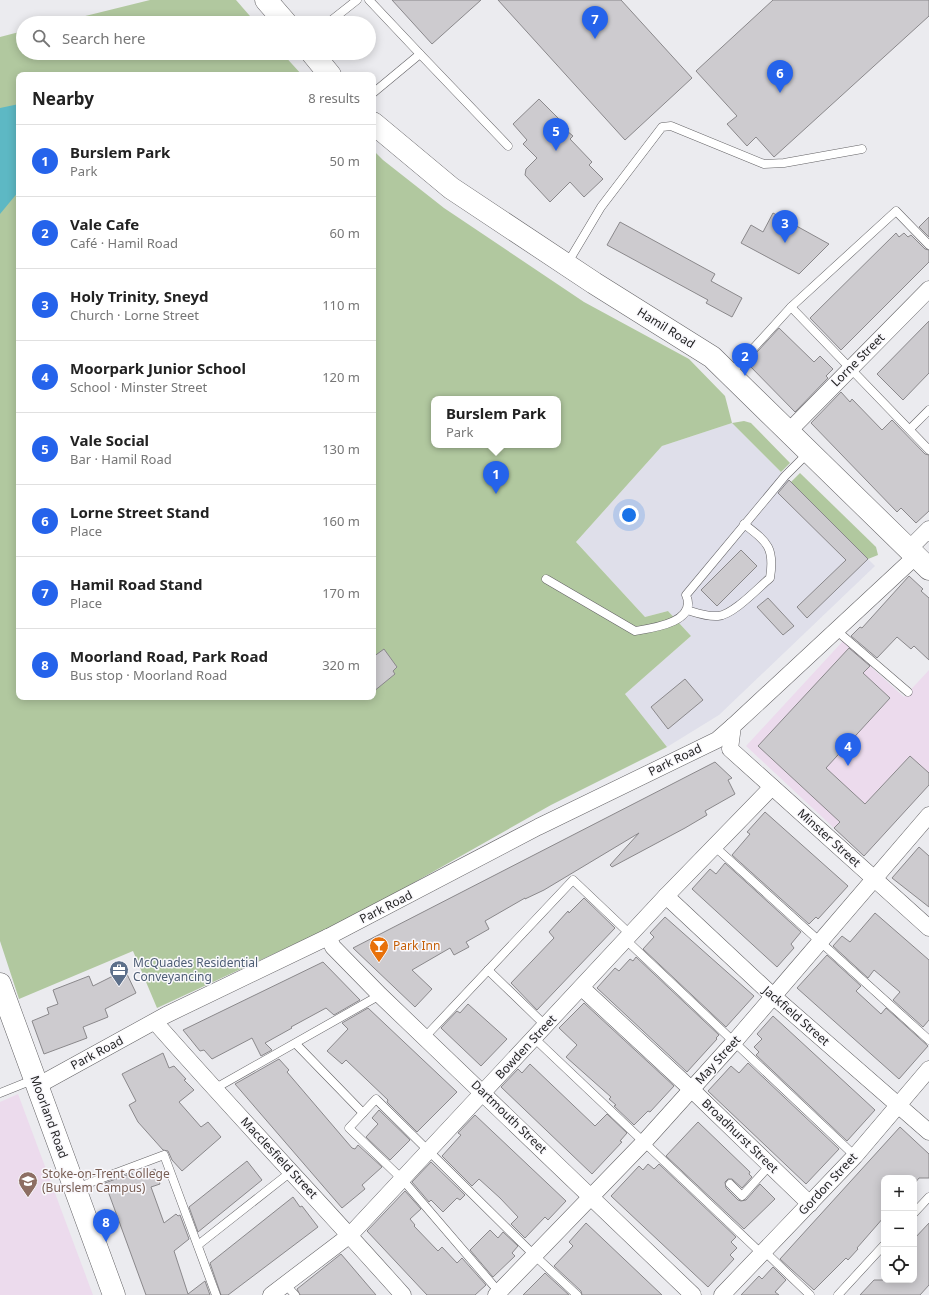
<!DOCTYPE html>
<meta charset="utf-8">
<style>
body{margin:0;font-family:"Noto Sans",sans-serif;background:#f2f2f2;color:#222}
.controls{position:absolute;right:12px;bottom:12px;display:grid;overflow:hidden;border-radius:8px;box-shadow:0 2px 10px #0003}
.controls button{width:36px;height:36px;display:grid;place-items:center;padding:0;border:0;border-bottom:1px solid #e0e0e0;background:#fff;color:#222;font:20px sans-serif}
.you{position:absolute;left:629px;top:515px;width:14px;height:14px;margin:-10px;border:3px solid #fff;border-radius:50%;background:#1a73e8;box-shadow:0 0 0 6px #1a73e833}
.badge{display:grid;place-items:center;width:26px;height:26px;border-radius:50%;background:#2563eb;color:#fff;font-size:13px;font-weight:700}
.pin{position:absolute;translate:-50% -33px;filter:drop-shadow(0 1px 2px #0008)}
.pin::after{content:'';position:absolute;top:21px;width:14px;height:12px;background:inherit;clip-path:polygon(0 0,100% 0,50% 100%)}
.popup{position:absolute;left:431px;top:396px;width:130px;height:52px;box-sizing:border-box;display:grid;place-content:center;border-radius:8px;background:#fff;filter:drop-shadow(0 1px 3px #0005);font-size:13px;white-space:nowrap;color:#767676}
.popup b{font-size:15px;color:#222}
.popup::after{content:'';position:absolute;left:50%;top:100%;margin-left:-8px;border:8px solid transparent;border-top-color:#fff}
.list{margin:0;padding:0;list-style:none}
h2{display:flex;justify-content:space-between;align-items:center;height:52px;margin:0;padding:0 16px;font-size:17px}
h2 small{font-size:13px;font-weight:400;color:#767676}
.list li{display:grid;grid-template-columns:26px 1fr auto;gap:12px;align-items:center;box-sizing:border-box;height:72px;padding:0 16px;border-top:1px solid #e0e0e0}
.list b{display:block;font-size:15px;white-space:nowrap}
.list p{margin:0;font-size:13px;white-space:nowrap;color:#767676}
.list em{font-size:13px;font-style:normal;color:#767676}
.icon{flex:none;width:22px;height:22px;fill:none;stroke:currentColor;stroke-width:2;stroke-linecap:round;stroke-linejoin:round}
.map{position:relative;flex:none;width:929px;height:1295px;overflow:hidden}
.search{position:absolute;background:#fff;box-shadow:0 2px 10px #0003;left:16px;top:16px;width:360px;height:44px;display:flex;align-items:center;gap:10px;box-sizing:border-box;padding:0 14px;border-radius:22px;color:#767676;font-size:15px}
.panel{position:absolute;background:#fff;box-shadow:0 2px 10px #0003;left:16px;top:72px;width:360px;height:628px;border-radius:8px}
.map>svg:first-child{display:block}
.built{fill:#dfdfea}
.education{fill:#ecdbed}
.green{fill:#b1c89f;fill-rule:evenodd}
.water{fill:#5db8c4}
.building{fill:#cdcbcf;stroke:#8a888b}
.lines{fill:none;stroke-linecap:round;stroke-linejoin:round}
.lane-casing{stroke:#636265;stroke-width:9}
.street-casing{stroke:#636265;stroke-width:17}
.secondary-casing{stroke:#636265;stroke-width:23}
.lane{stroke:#fff;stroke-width:8}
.street{stroke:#fff;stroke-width:16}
.secondary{stroke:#fff;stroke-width:22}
.labels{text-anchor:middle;stroke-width:3;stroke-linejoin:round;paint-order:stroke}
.street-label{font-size:12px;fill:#242425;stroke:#f9f8fc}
.food-label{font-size:12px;fill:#c56008;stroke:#f9f8fc;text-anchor:start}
.service-label{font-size:12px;fill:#4e5e75;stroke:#f9f8fc;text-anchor:start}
.education-label{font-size:12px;fill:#785e54;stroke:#f9f8fc;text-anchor:start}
</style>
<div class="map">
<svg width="929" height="1295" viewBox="0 0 929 1295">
<rect width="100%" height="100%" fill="#ebebef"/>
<polygon class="built" points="732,423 875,566 719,715 667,747 625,694 691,636 668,611 645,617 576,542 662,446"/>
<g class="education">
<polygon points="843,641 904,697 929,670 929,785 864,856 746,746"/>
<polygon points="18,1094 93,1295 0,1295 0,1102"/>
</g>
<g class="green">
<polygon points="150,0 236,0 256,23 57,23"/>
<path d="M23 31V53H282L302 75H19V697H373V150L383 160 444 208 584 302 689 359 725 396 732 423 744 421 751 423 790 463 781 472 732 423 662 446 576 542 645 617 668 611 691 636 625 694 667 747 551 805 353 917 157 1008 133 951 19 999 0 941V37ZM434 399H558V445H434Z"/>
<polygon points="800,473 876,547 878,555 868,559 791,482"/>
</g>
<polygon class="water" points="19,104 19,191 0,214 0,108"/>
<g class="building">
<polygon points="392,0 481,0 432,44"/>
<polygon points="498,0 621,0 692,78 625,140"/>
<polygon points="773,0 929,0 929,16 774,157 756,137 747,146 727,124 737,116 696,71"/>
<polygon points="539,99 569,129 567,131 573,136 570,139 592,162 589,165 603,179 584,197 570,182 550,202 525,175 526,169 537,158 523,144 527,140 513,124"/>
<polygon points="773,213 829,244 799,274 741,243 751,225 763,232"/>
<polygon points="929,217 929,237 919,227"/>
<polygon points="620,222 715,274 711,281 742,298 732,317 706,303 708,300 607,245"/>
<polygon points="896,233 899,237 904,233 908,237 911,235 925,249 929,250 929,262 841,350 810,318"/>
<polygon points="929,321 929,373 903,400 877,374"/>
<polygon points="779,328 814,362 820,356 833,369 826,376 828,378 795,412 747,363"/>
<polygon points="841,392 850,402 852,399 882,430 892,420 925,454 929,455 929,511 916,523 901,508 897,512 811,423"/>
<polygon points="789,480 868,559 807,618 797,607 846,560 778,493"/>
<polygon points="741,550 757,566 717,606 701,590"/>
<polygon points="909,576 923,589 921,591 929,598 929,660 914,646 911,649 897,637 877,658 851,636 860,627 862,628"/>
<polygon points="768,598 794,626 783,635 757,607"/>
<polygon points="849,648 870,666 863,673 890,698 826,768 865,804 910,756 929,773 929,785 864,856 834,828 840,822 758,746"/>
<polygon points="384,649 397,667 393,671 395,674 373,692 373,657"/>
<polygon points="685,679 703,700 668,729 651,707"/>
<polygon points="715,762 732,778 728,780 735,794 705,811 707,815 685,828 612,867 610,865 639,833 544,890 525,899 525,898 485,921 489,929 466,942 469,947 454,955 450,948 412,970 432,989 415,1007 353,948"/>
<polygon points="765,812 848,886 818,919 816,917 809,924 732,855 750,834 747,832"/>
<polygon points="919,847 929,856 929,907 892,878"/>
<polygon points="725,863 801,932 791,944 794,948 777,967 692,889 710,869 716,874"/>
<polygon points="584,898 615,928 537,1010 511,983 554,938 549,932 568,911 569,913"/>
<polygon points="875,913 929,960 929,1020 923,1027 893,1000 900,992 874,970 868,978 833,946 842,936 850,942"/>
<polygon points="665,917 754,996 726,1027 643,949 654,937 650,933"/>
<polygon points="827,955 861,986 856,991 881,1014 886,1008 928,1046 899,1079 797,988"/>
<polygon points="636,957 719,1035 716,1038 717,1039 687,1072 597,988 615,968 619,971 630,959 633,961"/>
<polygon points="323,962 360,1000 334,1015 326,1008 291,1027 292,1028 265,1043 272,1050 261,1056 252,1038 212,1059 204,1050 200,1051 183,1030"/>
<polygon points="125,970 136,993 105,1009 108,1017 83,1027 87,1038 44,1054 32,1021 49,1014 47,1008 58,1004 53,990 89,976 93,986"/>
<polygon points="584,1003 674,1086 650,1112 648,1111 634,1125 614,1106 616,1105 609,1099 611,1097 566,1057 577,1045 559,1028"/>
<polygon points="468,1004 507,1039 481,1066 441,1028 457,1011 460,1013"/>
<polygon points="368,1008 457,1092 417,1132 387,1102 388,1100 346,1060 342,1064 327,1051 348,1029 342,1023"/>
<polygon points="773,1016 875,1110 847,1141 756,1055 759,1052 754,1047 762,1039 757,1034"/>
<polygon points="163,1053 169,1068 174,1066 186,1079 184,1080 194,1090 179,1102 201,1127 208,1122 221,1137 182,1171 172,1160 168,1151 163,1150 138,1122 129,1105 136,1101 122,1074"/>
<polygon points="279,1059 289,1070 287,1072 352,1148 355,1149 358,1145 382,1167 362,1185 365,1189 342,1208 235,1084"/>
<polygon points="748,1063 839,1149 806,1184 708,1091 731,1066 739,1073"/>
<polygon points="530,1064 595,1126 607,1114 627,1133 620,1141 622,1142 592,1174 501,1087 518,1069 522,1073"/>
<polygon points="379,1110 410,1140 390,1160 366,1137 378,1124 372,1118"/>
<polygon points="475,1115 566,1201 548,1220 545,1217 525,1238 511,1224 518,1217 500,1198 479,1179 472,1186 442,1156 461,1135 458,1133"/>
<polygon points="698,1122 750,1172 749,1174 752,1177 742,1188 732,1179 728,1179 725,1182 726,1188 738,1200 741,1201 746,1200 760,1184 775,1199 744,1229 666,1156"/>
<polygon points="900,1127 929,1154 929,1178 919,1178 915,1183 914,1178 884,1178 884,1217 857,1248 858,1249 848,1260 846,1258 814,1290 780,1259"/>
<polygon points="247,1161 262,1180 198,1232 189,1207"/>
<polygon points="431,1162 465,1195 460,1200 457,1198 443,1212 431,1200 429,1202 412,1182"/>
<polygon points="648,1164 654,1169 659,1164 736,1237 731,1242 737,1248 730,1255 734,1259 708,1287 611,1196 639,1166 643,1170"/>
<polygon points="155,1169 160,1184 151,1187 164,1223 176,1214 178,1216 180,1215 189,1239 174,1251 188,1294 205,1281 210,1295 146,1295 105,1183 132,1173 134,1177"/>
<polygon points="405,1191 421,1209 410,1219 415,1225 414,1226 438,1251 442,1247 457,1263 462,1258 486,1285 475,1295 427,1295 367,1231"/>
<polygon points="293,1197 300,1207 302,1206 318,1227 228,1295 221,1295 210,1263"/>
<polygon points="586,1223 662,1295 582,1295 581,1291 554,1266 573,1246 569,1242"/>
<polygon points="929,1223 929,1285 920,1295 860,1295 874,1280 914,1280 914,1239"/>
<polygon points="490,1230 498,1238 503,1232 518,1246 512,1253 515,1256 493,1277 470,1250"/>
<polygon points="341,1254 376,1295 300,1295 297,1289"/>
<polygon points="773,1267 786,1280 775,1292 779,1295 741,1295 759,1276 762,1279"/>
<polygon points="545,1273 569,1295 523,1295"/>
</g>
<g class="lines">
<g class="lane-casing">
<g id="lane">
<polyline points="369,0 420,54"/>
<polyline points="328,23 357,0"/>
<polyline points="373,93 420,54 508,146"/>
<polyline points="567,264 601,207 662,127 671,126 764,164 784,163 862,149"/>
<polyline points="791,307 929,450"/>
<polyline points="730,374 791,307 896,211 929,245"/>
<polyline points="910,429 929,410"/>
<path d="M546 579 635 631C653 628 698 622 686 595L785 476 808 453"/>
<path d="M687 610C697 613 707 617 718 616 733 615 758 588 770 578 775 547 767 542 744 524"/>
<polyline points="837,631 908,692"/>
<polyline points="714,846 929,1040"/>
<polyline points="626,940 855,1156"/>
<polyline points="488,970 546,1026"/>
<polyline points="425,1037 573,880 631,935"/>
<polyline points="534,1038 762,1254"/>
<polyline points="296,1044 363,1113"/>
<polyline points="214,1089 380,995"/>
<polyline points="0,1093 35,1079"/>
<polyline points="730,1184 742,1196 770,1165"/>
<polyline points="76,1188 164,1155 216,1295"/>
<polyline points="914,1213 929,1197"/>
<polyline points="198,1245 292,1171"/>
<polyline points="764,1251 810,1295"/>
<polyline points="285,1284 295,1295"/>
<polyline points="499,1292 402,1179 349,1128 376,1099 534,1255 577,1295"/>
<polyline points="838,1295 884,1245"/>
</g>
</g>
<g class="street-casing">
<g id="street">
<polyline points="788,432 929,289"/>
<polyline points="909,549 929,529"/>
<polyline points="915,557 733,726 730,749 929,928"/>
<polyline points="666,896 773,996 929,1132"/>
<polyline points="328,937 333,947 380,995 693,1295"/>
<polyline points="582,988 691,1089 810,1204"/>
<path d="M155 1022C236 1114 321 1203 403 1295"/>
<polyline points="37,1086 166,1015 328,937 538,827 717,740 733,726"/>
<polyline points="271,1295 350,1235 666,896 772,787"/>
<polyline points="496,1295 645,1141 734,1042 929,815"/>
<polyline points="722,1295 855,1156 929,1069"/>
</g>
</g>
<g class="secondary-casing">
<g id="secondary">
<polyline points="266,0 286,23"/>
<polyline points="312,53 330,75"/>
<polyline points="373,123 451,188 594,283 712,357 929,569"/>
<polyline points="0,984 114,1295"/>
</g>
</g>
<use href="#lane" class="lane"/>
<use href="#street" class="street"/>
<use href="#secondary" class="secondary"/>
</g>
<defs>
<g id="bar-pin" transform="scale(1)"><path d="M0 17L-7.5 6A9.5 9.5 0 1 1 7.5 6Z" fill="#e8710a" stroke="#f9f8fc"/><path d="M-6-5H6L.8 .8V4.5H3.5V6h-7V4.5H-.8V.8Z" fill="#fff"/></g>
<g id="office-pin" transform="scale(1)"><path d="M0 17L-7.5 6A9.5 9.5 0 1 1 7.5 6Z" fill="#5c6f8a" stroke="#f9f8fc"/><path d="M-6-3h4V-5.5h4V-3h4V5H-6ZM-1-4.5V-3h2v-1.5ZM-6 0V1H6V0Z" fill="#fff"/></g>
<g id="university-pin" transform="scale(1)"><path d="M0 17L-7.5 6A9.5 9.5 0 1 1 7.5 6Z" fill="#8d6e63" stroke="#f9f8fc"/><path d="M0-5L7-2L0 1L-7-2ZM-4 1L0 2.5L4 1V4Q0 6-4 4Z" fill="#fff"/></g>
</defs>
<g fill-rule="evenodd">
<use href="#bar-pin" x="379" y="946"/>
<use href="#office-pin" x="119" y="970"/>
<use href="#university-pin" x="28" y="1181"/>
</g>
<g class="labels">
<g class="street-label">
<text transform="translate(666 328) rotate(32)" y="4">Hamil Road</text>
<text transform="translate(858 360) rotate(-45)" y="4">Lorne Street</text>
<text transform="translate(675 760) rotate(-26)" y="4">Park Road</text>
<text transform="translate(829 838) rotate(42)" y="4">Minster Street</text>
<text transform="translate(386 907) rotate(-27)" y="4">Park Road</text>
<text transform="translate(796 1016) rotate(41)" y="4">Jackfield Street</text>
<text transform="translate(526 1047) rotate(-47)" y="4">Bowden Street</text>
<text transform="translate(97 1053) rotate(-28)" y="4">Park Road</text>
<text transform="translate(718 1060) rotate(-48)" y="4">May Street</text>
<text transform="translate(49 1117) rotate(70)" y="4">Moorland Road</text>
<text transform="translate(509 1117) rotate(44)" y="4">Dartmouth Street</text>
<text transform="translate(740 1136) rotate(44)" y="4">Broadhurst Street</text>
<text transform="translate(279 1158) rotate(47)" y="4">Macclesfield Street</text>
<text transform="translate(828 1184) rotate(-47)" y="4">Gordon Street</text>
</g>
<g class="food-label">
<text x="393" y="950">Park Inn</text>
</g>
<g class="service-label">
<text x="133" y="967">McQuades Residential<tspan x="133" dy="14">Conveyancing</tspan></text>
</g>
<g class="education-label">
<text x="42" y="1178">Stoke-on-Trent College<tspan x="42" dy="14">(Burslem Campus)</tspan></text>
</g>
</g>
</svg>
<div class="controls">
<button>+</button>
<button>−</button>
<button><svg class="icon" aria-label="locate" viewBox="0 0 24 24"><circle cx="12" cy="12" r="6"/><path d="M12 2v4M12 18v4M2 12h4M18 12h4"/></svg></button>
</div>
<div class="you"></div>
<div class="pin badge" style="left:496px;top:494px">1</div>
<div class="popup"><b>Burslem Park</b>Park</div>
<div class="pin badge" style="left:745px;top:376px">2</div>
<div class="pin badge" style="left:785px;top:243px">3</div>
<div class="pin badge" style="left:848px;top:766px">4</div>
<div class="pin badge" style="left:556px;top:151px">5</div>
<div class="pin badge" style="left:780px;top:93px">6</div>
<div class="pin badge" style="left:595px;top:39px">7</div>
<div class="pin badge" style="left:106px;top:1242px">8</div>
<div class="search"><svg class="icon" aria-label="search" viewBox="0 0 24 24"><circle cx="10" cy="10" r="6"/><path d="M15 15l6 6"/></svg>Search here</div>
<section class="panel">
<h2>Nearby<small>8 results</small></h2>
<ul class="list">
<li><span class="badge">1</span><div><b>Burslem Park</b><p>Park</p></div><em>50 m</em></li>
<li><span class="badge">2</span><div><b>Vale Cafe</b><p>Café · Hamil Road</p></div><em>60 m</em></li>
<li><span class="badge">3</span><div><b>Holy Trinity, Sneyd</b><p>Church · Lorne Street</p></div><em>110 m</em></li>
<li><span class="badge">4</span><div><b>Moorpark Junior School</b><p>School · Minster Street</p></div><em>120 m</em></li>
<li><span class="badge">5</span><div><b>Vale Social</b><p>Bar · Hamil Road</p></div><em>130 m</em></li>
<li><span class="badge">6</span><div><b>Lorne Street Stand</b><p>Place</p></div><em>160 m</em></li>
<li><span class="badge">7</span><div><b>Hamil Road Stand</b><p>Place</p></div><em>170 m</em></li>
<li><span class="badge">8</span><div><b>Moorland Road, Park Road</b><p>Bus stop · Moorland Road</p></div><em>320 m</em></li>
</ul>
</section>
</div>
